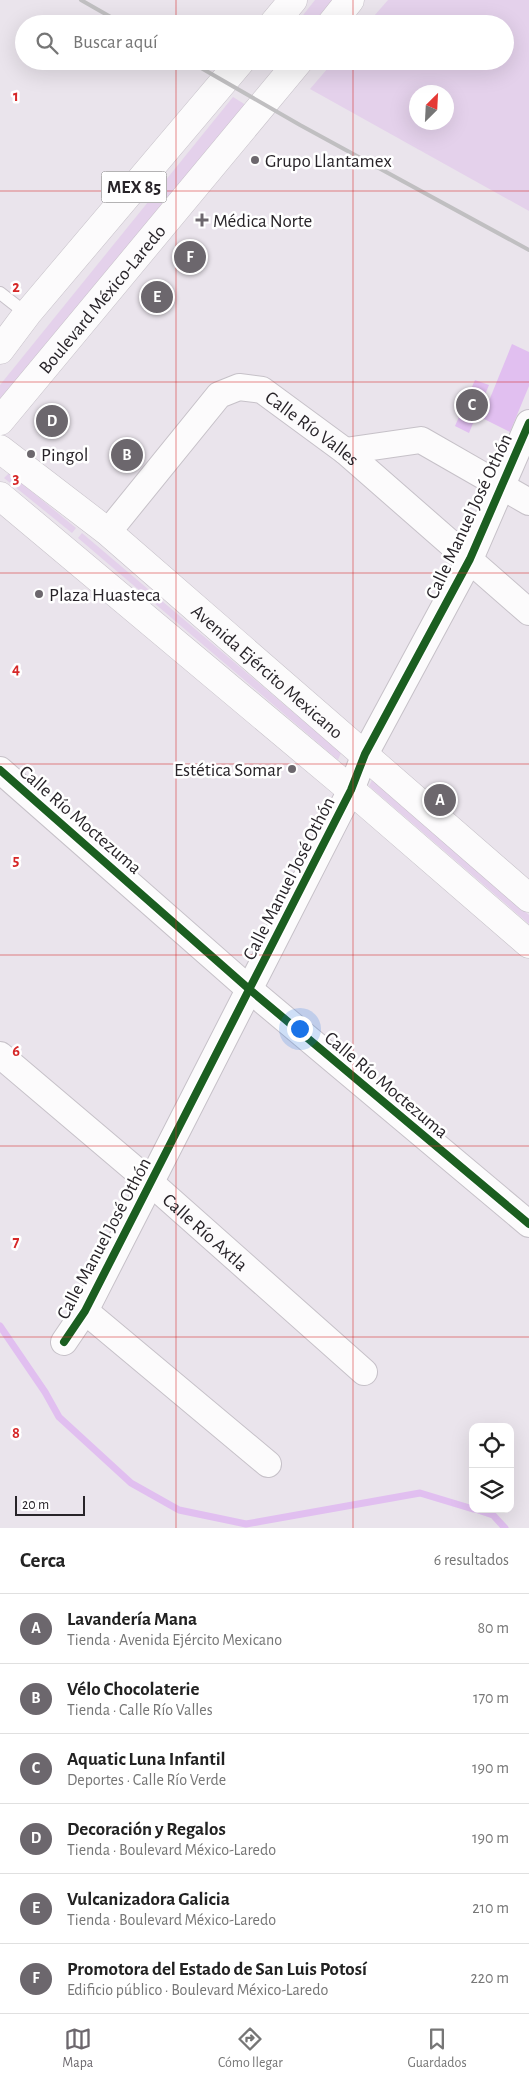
<!DOCTYPE html>
<html lang="es">
<meta charset="utf-8">
<style>
body{margin:0;font-family:"Alegreya Sans",sans-serif;background:#f2f2f2;color:#222}
.controls{position:absolute;right:15px;bottom:15px;display:grid;overflow:hidden;border-radius:10px;box-shadow:0 5px 20px #0002}
.controls button{width:45px;height:45px;display:grid;place-items:center;padding:0;border:0;border-bottom:1px solid #e0e0e0;background:#fff;color:#222;font:25px sans-serif}
.compass{position:absolute;left:409px;top:85px;width:45px;height:45px;border-radius:50%;background:#fff;box-shadow:0 5px 20px #0002;rotate:24deg}
.scale{position:absolute;left:15px;bottom:12px;width:70px;box-sizing:border-box;padding-left:5px;border:2px solid #282429;border-top:0;font-size:14px;line-height:18px;white-space:nowrap;color:#282429;-webkit-text-stroke:4px #fff;paint-order:stroke}
.you{position:absolute;left:299px;top:1028px;width:18px;height:18px;margin:-12px;border:4px solid #fff;border-radius:50%;background:#1a73e8;box-shadow:0 0 0 8px #1a73e833}
.badge{display:grid;place-items:center;width:32px;height:32px;border-radius:50%;background:#6c676d;color:#fff;font-size:16px;font-weight:700}
.pin{position:absolute;translate:-50% -50%;border:2px solid #fff;box-shadow:0 1px 5px #0006}
.list{margin:0;padding:0;list-style:none}
h2{display:flex;justify-content:space-between;align-items:center;height:65px;margin:0;padding:0 20px;font-size:21px}
h2 small{font-size:16px;font-weight:400;color:#767676}
.list li{display:grid;grid-template-columns:32px 1fr auto;gap:15px;align-items:center;box-sizing:border-box;height:70px;padding:0 20px;border-top:1px solid #e0e0e0}
.list b{display:block;font-size:19px;white-space:nowrap}
.list p{margin:0;font-size:16px;white-space:nowrap;color:#767676}
.list em{font-size:16px;font-style:normal;color:#767676}
.icon{flex:none;width:28px;height:28px;fill:none;stroke:currentColor;stroke-width:2;stroke-linecap:round;stroke-linejoin:round}
.map{position:relative;flex:none;width:529px;height:1528px;overflow:hidden}
.search{position:absolute;background:#fff;box-shadow:0 5px 20px #0002;left:15px;right:15px;top:15px;height:55px;display:flex;align-items:center;gap:12px;box-sizing:border-box;padding:0 18px;border-radius:28px;color:#767676;font-size:19px}
.sheet{height:485px;background:#fff}
nav{display:flex;justify-content:space-around;align-items:center;box-sizing:border-box;height:70px;border-top:1px solid #e0e0e0;background:#fff;font-size:14px;color:#767676}
nav a{display:grid;justify-items:center;gap:2px}
nav .on{color:#6c676d}
.map>svg:first-child{display:block}
.green{fill:#e4d1eb;fill-rule:evenodd}
.water{fill:#e1bff0}
.lines{fill:none;stroke-linecap:round;stroke-linejoin:round}
.stream{stroke:#e1bff0;stroke-width:7}
.service-casing{stroke:#c6c1c8;stroke-width:14}
.minor-casing{stroke:#c6c1c8;stroke-width:28}
.secondary-casing{stroke:#c6c1c8;stroke-width:29}
.primary-casing{stroke:#c6c1c8;stroke-width:29}
.service{stroke:#fcfbfc;stroke-width:12}
.minor{stroke:#fcfbfc;stroke-width:26}
.secondary{stroke:#fcfbfc;stroke-width:28}
.primary{stroke:#fcfbfc;stroke-width:28}
.rail{stroke:#c0bfc1;stroke-width:4}
.cycleway-casing{stroke:#fff;stroke-width:11}
.cycleway{stroke:#1b5e20;stroke-width:8}
.grid{fill:none;stroke:#d62828;stroke-width:1;stroke-opacity:0.55}
.poi-dot{fill:#6c676d;stroke:#fff;stroke-width:2}
.labels{text-anchor:middle;stroke-width:5;stroke-linejoin:round;paint-order:stroke}
.shield{fill:#fff;stroke:#686669;stroke-width:1}
.shield-label{font-size:18px;font-weight:bold;fill:#282429}
.poi-label{font-size:19px;fill:#282429;stroke:#fff;text-anchor:start}
.street-label{font-size:19px;fill:#282429;stroke:#fff}
.grid-label{font-size:16px;text-anchor:middle;font-weight:bold;fill:#d62828;stroke:#fff;stroke-width:5;stroke-linejoin:round;paint-order:stroke}
</style>
<div class="map">
<svg width="529" height="1528" viewBox="0 0 529 1528">
<rect width="100%" height="100%" fill="#eae4ec"/>
<g class="green">
<polygon points="315,0 334,0 315,24 296,24"/>
<path d="M388 0H529V211L310 89 334 61H505V24H367ZM416 92H446V122H416Z"/>
<polygon points="233,97 249,107 0,399 0,385"/>
<polygon points="9,473 76,528 72,533 4,478"/>
<polygon points="82,533 341,753 338,760 78,538"/>
<polygon points="372,780 529,915 529,924 369,786"/>
</g>
<g class="water">
<polygon points="512,344 529,352 529,386 510,432 482,418"/>
<polygon points="475,380 489,385 469,433 455,426"/>
</g>
<g class="lines">
<g class="stream">
<polyline points="0,1326 45,1392 59,1417 131,1483 179,1510 246,1524 420,1493 473,1509"/>
<polyline points="475,1509 493,1515 505,1528"/>
</g>
<g class="service-casing">
<polyline id="service" points="0,293 27,314"/>
</g>
<g class="minor-casing">
<g id="minor">
<polyline points="345,451 421,440 529,502"/>
<path id="s1" d="M108 532 219 395 239 387 262 390 345 451 529 612"/>
<polyline points="0,770 249,989 529,1224"/>
<path id="s2" d="M0 1055 151 1183 364 1372"/>
<polyline points="85,1311 268,1464"/>
<polyline points="64,1342 85,1311 351,790 365,754 470,559 529,423"/>
</g>
</g>
<g class="secondary-casing">
<g id="secondary">
<path id="s3" d="M0 449 108 532 529 898"/>
<polyline points="0,496 351,790 529,944"/>
</g>
</g>
<g class="primary-casing">
<g id="primary">
<polyline points="273,24 293,0"/>
<polyline points="331,24 350,0"/>
<polyline points="0,350 27,314 241,61"/>
<path id="s4" d="M0 421 299 61"/>
</g>
</g>
<use href="#service" class="service"/>
<use href="#minor" class="minor"/>
<use href="#secondary" class="secondary"/>
<use href="#primary" class="primary"/>
<g class="rail">
<polyline points="81,0 123,24"/>
<polyline points="189,61 300,125 529,250"/>
</g>
<g class="cycleway-casing">
<g id="cycleway">
<polyline points="0,770 249,989 529,1224"/>
<polyline points="64,1342 85,1311 351,790 365,754 470,559 529,423"/>
</g>
</g>
<use href="#cycleway" class="cycleway"/>
</g>
<path class="grid" d="M176 0V24M353 0V24M176 61V1528M353 61V1528M0 191H529M0 382H529M0 573H529M0 764H529M0 955H529M0 1146H529M0 1337H529"/>
<g class="poi-dot">
<circle cx="255" cy="160" r="5"/>
<path d="M199.5 212.5h5v5h5v5h-5v5h-5v-5h-5v-5h5z"/>
<circle cx="31" cy="454" r="5"/>
<circle cx="39" cy="594" r="5"/>
<circle cx="292" cy="769" r="5"/>
</g>
<g class="labels">
<rect class="shield" x="101.5" y="171.5" width="65" height="31" rx="4"/>
<g class="shield-label">
<text x="134" y="193">MEX 85</text>
</g>
<g class="poi-label">
<text x="265" y="167">Grupo Llantamex</text>
<text x="213" y="227">Médica Norte</text>
<text x="41" y="461">Pingol</text>
<text x="49" y="601">Plaza Huasteca</text>
<text x="282" y="776" text-anchor="end">Estética Somar</text>
</g>
<g class="street-label">
<text dy="7" stroke="none"><textPath href="#s4" startOffset="159">Boulevard México-Laredo</textPath></text>
<text dy="7" stroke="none"><textPath href="#s1" startOffset="284">Calle Río Valles</textPath></text>
<text transform="translate(468 516) rotate(-65)" y="7">Calle Manuel José Othón</text>
<text dy="7" stroke="none"><textPath href="#s3" startOffset="348">Avenida Ejército Mexicano</textPath></text>
<text transform="translate(81 819) rotate(41)" y="7">Calle Río Moctezuma</text>
<text transform="translate(288 878) rotate(-63)" y="7">Calle Manuel José Othón</text>
<text transform="translate(387 1084) rotate(40)" y="7">Calle Río Moctezuma</text>
<text dy="7" stroke="none"><textPath href="#s2" startOffset="271">Calle Río Axtla</textPath></text>
<text transform="translate(103 1238) rotate(-62)" y="7">Calle Manuel José Othón</text>
</g>
</g>
<g class="grid-label">
<text x="16" y="101">1</text>
<text x="16" y="292">2</text>
<text x="16" y="483">3</text>
<text x="16" y="674">4</text>
<text x="16" y="865">5</text>
<text x="16" y="1056">6</text>
<text x="16" y="1247">7</text>
<text x="16" y="1438">8</text>
</g>
</svg>
<div class="controls">
<button><svg class="icon" aria-label="locate" viewBox="0 0 24 24"><circle cx="12" cy="12" r="6"/><path d="M12 2v4M12 18v4M2 12h4M18 12h4"/></svg></button>
<button><svg class="icon" aria-label="layers" viewBox="0 0 24 24"><path d="M12 4l9 5-9 5-9-5zM3 14l9 5 9-5"/></svg></button>
</div>
<svg class="compass" viewBox="-18 -18 36 36"><path d="M0-13l5 13h-10z" fill="#e53935"/><path d="M0 13l5-13h-10z" fill="#767676"/></svg>
<div class="scale">20 m</div>
<div class="you"></div>
<div class="pin badge" style="left:440px;top:800px">A</div>
<div class="pin badge" style="left:127px;top:455px">B</div>
<div class="pin badge" style="left:472px;top:405px">C</div>
<div class="pin badge" style="left:52px;top:421px">D</div>
<div class="pin badge" style="left:157px;top:297px">E</div>
<div class="pin badge" style="left:190px;top:257px">F</div>
<div class="search"><svg class="icon" aria-label="search" viewBox="0 0 24 24"><circle cx="10" cy="10" r="6"/><path d="M15 15l6 6"/></svg>Buscar aquí</div>
</div>
<section class="sheet">
<h2>Cerca<small>6 resultados</small></h2>
<ul class="list">
<li><span class="badge">A</span><div><b>Lavandería Mana</b><p>Tienda · Avenida Ejército Mexicano</p></div><em>80 m</em></li>
<li><span class="badge">B</span><div><b>Vélo Chocolaterie</b><p>Tienda · Calle Río Valles</p></div><em>170 m</em></li>
<li><span class="badge">C</span><div><b>Aquatic Luna Infantil</b><p>Deportes · Calle Río Verde</p></div><em>190 m</em></li>
<li><span class="badge">D</span><div><b>Decoración y Regalos</b><p>Tienda · Boulevard México-Laredo</p></div><em>190 m</em></li>
<li><span class="badge">E</span><div><b>Vulcanizadora Galicia</b><p>Tienda · Boulevard México-Laredo</p></div><em>210 m</em></li>
<li><span class="badge">F</span><div><b>Promotora del Estado de San Luis Potosí</b><p>Edificio público · Boulevard México-Laredo</p></div><em>220 m</em></li>
</ul>
</section>
<nav>
<a class="on"><svg class="icon" aria-label="map" viewBox="0 0 24 24"><path d="M3 6l6-2 6 2 6-2v14l-6 2-6-2-6 2zM9 4v14M15 6v14"/></svg>Mapa</a>
<a><svg class="icon" aria-label="directions" viewBox="0 0 24 24"><path d="M12 3l9 9-9 9-9-9zM9 14v-3h6M13 9l2 2-2 2"/></svg>Cómo llegar</a>
<a><svg class="icon" aria-label="saved" viewBox="0 0 24 24"><path d="M7 4h10v16l-5-4-5 4z"/></svg>Guardados</a>
</nav>
